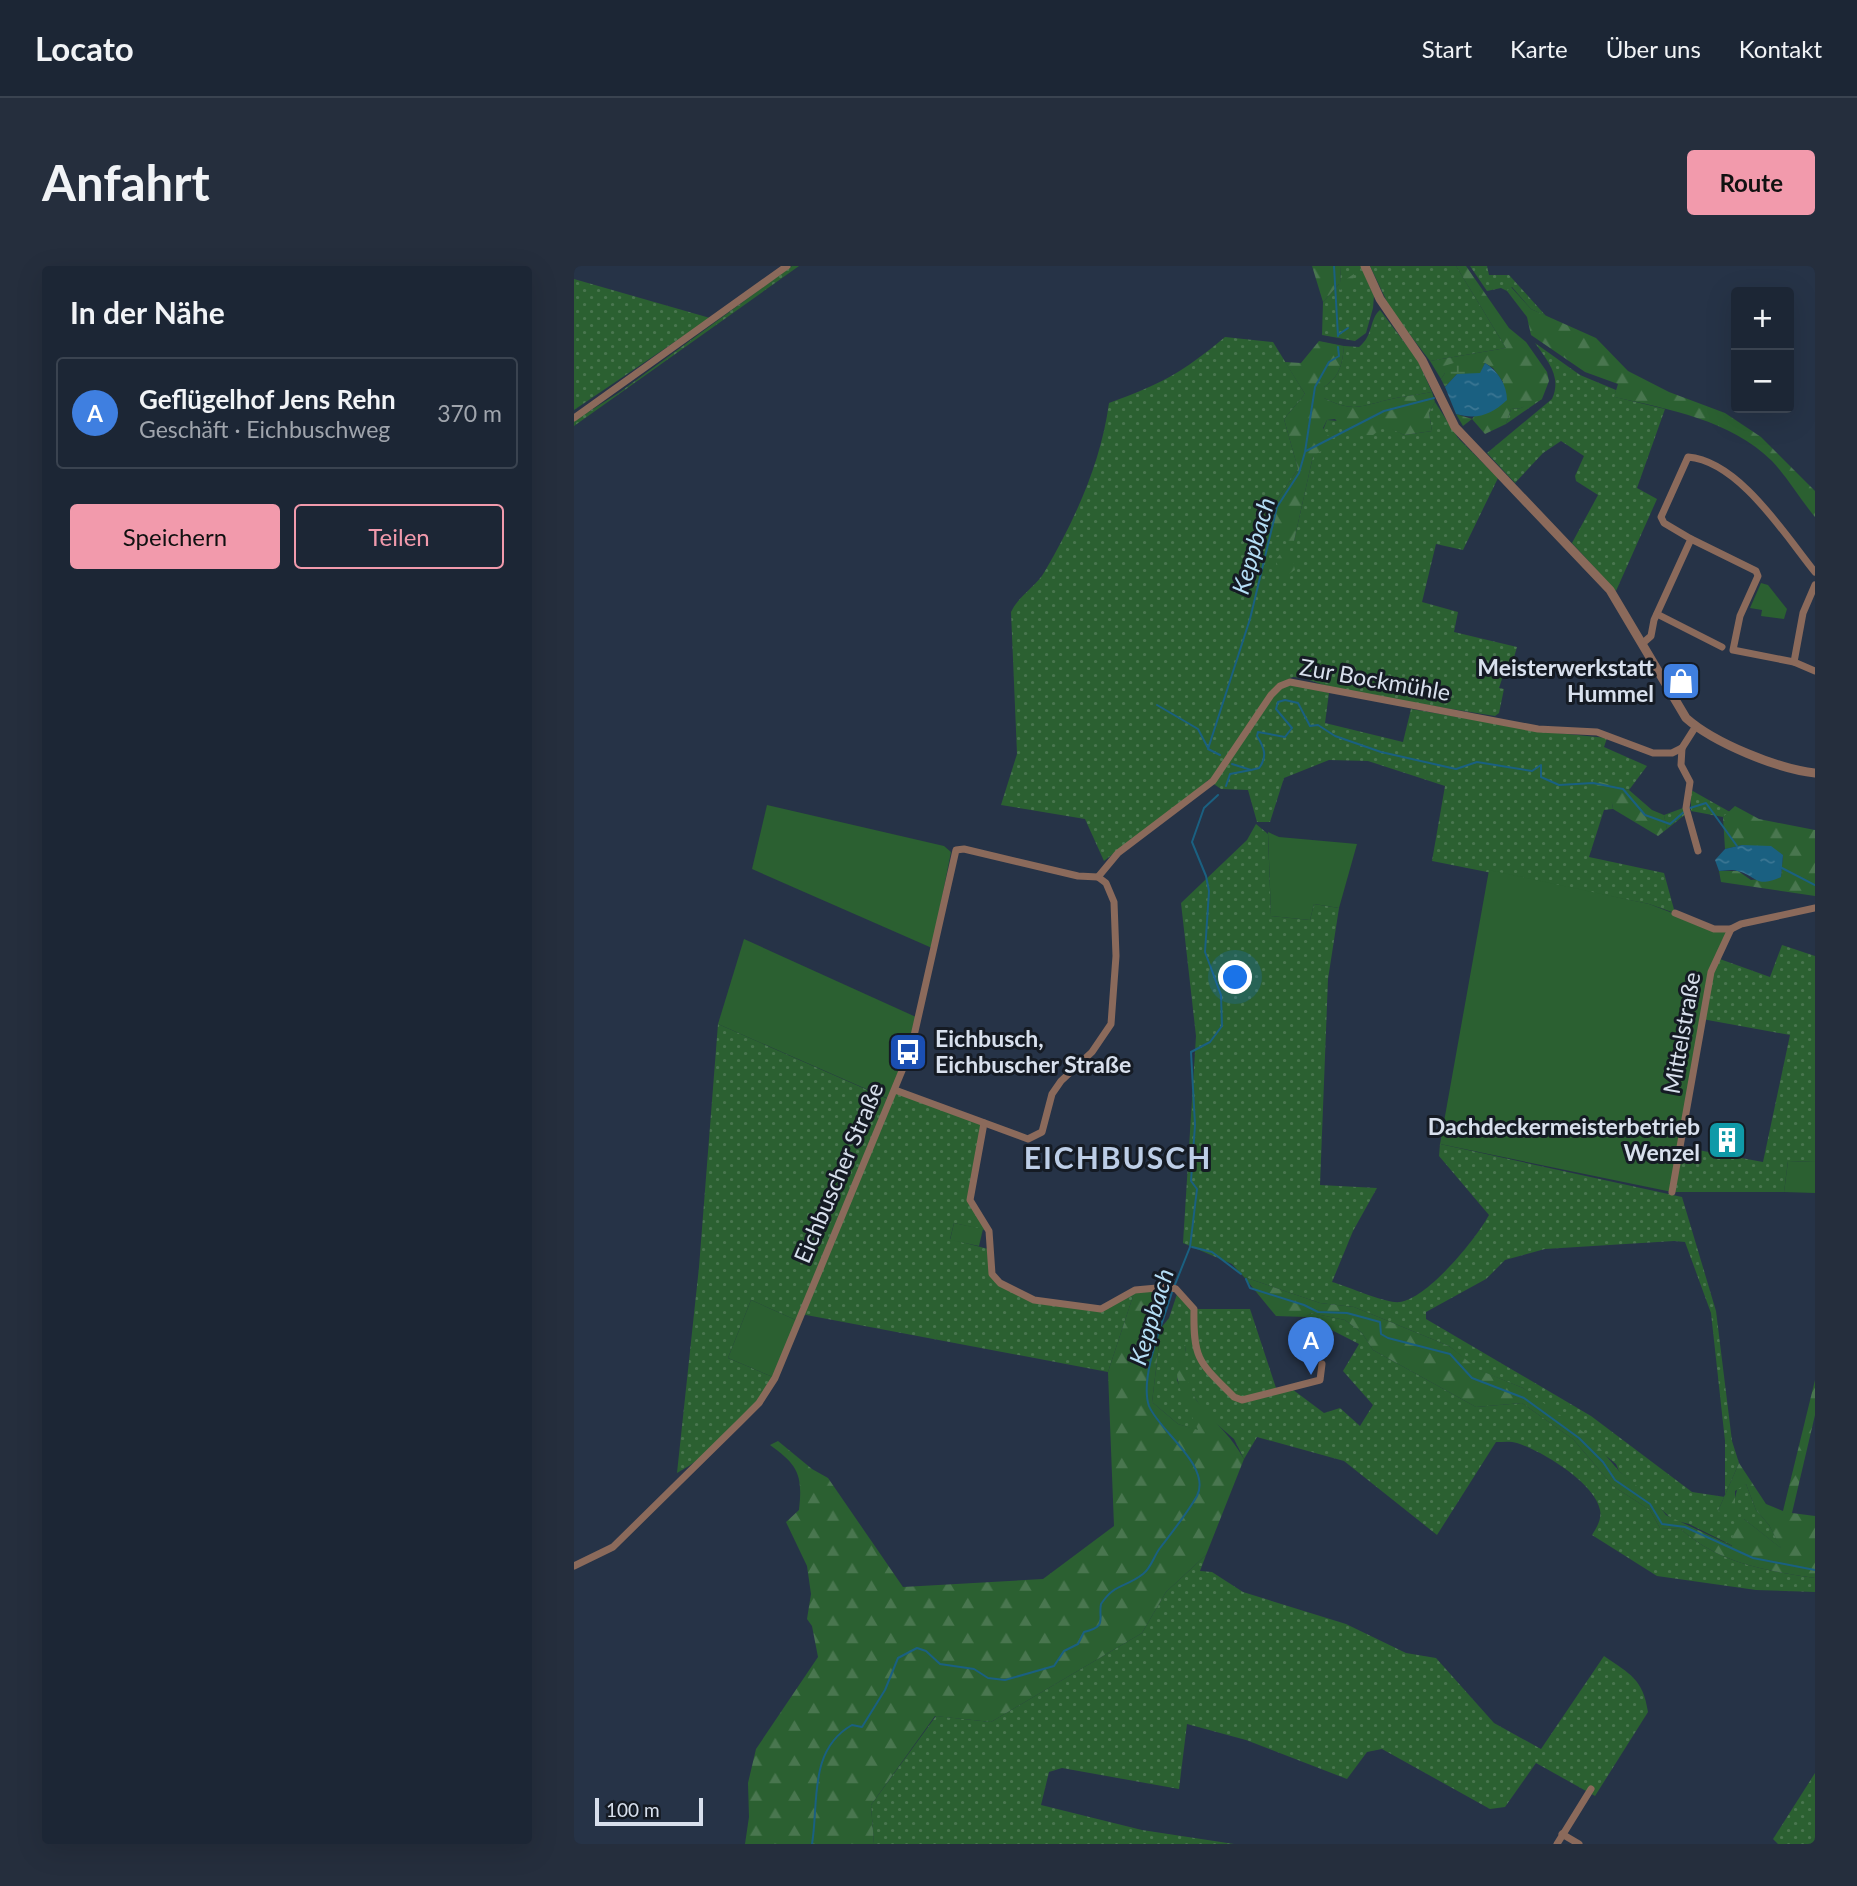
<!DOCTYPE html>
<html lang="de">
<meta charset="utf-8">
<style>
body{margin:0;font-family:Lato,sans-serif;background:#252e3d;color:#f1f3f6}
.controls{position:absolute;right:21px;top:21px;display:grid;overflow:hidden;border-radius:7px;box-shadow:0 7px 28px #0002}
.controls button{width:63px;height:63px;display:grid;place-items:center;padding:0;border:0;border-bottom:2px solid #3a4350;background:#1c2635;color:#f1f3f6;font:35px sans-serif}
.scale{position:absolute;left:21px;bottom:18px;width:108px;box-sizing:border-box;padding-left:7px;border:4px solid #d8e0ed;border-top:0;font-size:19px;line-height:24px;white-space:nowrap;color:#d8e0ed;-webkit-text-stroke:5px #151b24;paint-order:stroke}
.you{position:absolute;left:662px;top:712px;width:24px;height:24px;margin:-18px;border:5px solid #fff;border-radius:50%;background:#1a73e8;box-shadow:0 0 0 10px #1a73e833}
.badge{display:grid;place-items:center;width:46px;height:46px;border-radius:50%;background:#f29aac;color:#fff;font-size:23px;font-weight:700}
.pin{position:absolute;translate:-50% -58px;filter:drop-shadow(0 2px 4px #0008)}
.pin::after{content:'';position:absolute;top:37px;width:24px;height:21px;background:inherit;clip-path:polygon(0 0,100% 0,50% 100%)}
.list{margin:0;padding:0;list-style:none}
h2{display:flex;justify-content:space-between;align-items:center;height:91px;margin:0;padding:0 28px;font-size:30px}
h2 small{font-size:23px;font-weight:400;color:#a0a5ad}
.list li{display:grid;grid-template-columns:46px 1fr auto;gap:21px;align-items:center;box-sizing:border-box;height:112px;margin:0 14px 14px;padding:0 14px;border:2px solid #3a4350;border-radius:7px}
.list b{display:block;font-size:26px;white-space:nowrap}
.list p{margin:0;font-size:23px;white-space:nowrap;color:#a0a5ad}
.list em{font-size:23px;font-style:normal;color:#a0a5ad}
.actions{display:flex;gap:14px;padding:21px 28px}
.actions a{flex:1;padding:16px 0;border:2px solid #f29aac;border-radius:7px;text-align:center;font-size:24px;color:#f29aac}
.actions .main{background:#f29aac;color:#111}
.map{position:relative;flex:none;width:1241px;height:1578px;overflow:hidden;border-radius:7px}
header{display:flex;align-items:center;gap:42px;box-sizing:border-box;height:98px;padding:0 35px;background:#1c2635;border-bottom:2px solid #3a4350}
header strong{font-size:33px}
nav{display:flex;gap:38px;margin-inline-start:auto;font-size:24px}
.intro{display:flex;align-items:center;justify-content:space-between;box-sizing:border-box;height:168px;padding:0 42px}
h1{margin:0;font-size:49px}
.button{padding:18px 32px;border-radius:7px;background:#f29aac;color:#111;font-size:24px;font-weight:700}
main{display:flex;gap:42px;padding:0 42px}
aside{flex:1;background:#1c2635;border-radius:7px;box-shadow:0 7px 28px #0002}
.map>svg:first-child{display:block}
.grass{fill:url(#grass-dots);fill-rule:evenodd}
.forest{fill:url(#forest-firs)}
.wetland{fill:url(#wetland-marsh)}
.green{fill:#2b6031}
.water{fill:url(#water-ripples)}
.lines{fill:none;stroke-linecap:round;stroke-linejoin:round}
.stream{stroke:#1a6081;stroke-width:2}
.minor{stroke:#8b6a5b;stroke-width:7}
.tertiary{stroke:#8b6a5b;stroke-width:9}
.labels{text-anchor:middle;stroke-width:6;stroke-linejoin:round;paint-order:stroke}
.poi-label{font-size:23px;font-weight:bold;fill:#d8e0ed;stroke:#151b24;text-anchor:end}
.street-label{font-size:23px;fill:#d8e0ed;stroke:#151b24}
.water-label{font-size:24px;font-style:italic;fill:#b5dff7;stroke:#151b24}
.district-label{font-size:30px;font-weight:bold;letter-spacing:2px;fill:#bdcee7;stroke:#151b24}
</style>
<header>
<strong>Locato</strong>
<nav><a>Start</a><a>Karte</a><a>Über uns</a><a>Kontakt</a></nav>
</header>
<div class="intro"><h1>Anfahrt</h1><a class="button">Route</a></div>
<main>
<aside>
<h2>In der Nähe<small></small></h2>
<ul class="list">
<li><span class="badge" style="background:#3f7fe0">A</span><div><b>Geflügelhof Jens Rehn</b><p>Geschäft · Eichbuschweg</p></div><em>370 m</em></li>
</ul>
<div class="actions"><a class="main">Speichern</a><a>Teilen</a></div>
</aside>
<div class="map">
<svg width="1241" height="1578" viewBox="0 0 1241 1578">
<defs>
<pattern id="grass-dots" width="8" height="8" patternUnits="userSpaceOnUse" patternTransform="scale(1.75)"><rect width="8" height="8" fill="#2b6031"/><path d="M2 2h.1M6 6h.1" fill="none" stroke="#49764f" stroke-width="1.8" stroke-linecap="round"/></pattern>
<pattern id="forest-firs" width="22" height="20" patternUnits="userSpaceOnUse" patternTransform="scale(1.75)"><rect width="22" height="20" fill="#2b6031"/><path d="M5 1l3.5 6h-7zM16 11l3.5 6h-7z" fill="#49764f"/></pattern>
<pattern id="wetland-marsh" width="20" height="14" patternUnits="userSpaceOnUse" patternTransform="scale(1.75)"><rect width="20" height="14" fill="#2b6031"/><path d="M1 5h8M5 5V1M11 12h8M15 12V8" fill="none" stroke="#49764f"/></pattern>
<pattern id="water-ripples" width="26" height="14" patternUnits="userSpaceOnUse" patternTransform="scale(1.75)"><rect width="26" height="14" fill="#1a6081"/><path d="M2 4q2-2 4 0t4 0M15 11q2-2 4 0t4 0" fill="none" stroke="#3b7693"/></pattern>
</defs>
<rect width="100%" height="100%" fill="#263347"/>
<g class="grass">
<polygon points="218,0 225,0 0,160 0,155 46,126"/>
<polygon points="767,0 787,0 800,30 799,42 792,67 781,75 748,69 749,36 766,17"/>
<polygon points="796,0 882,0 932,82 856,95 817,44"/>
<polygon points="896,0 913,0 915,9 935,9 972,50 957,43 938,21 933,25 927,22 913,25"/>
<polygon points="0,13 136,52 0,144"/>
<path d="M806 44 843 93 858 126C843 129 828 130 813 134 785 141 778 146 750 132V121C766 110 768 99 770 80L785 81C800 69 795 53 806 44Z"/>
<path d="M651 71 699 76 731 128 710 153 724 203 701 237 710 267 720 275 739 190 753 154 811 159 830 169 858 165 855 147 861 136 884 172 924 212 889 284 862 278 848 336 884 346 880 366 943 381 936 405 931 404 925 422 930 423 925 447 921 450 766 425 730 412 719 411 708 416 755 427 751 457 829 476 837 443 973 466 1033 472 1030 481 1073 500 1055 524 1019 515 1038 537 1039 543 1030 544 1015 591 1090 607 1101 647 1075 638 858 595 871 520 794 495 755 494 710 512 696 556H683L674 524 647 523 634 514C603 544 564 567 530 595L511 553 427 539 443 488 437 346C445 329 462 321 471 305 502 252 527 196 535 137 587 118 608 107 651 71Z"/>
<path d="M961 77 1006 109 1042 124 1041 131 1091 143 1063 222 1083 233 1042 325 998 277 1024 229 1002 215 1001 210 1010 190 987 175 969 187 941 217 913 187 978 133C988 111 974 95 961 77Z"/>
<polygon points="962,133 968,133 932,158 937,143 947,142"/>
<polygon points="1117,524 1156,546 1149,551 1117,545"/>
<polygon points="1109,542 1113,547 1093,563 1090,549"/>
<path d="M682 558 694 568 697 650 736 654 740 638 765 642 754 713 746 919 803 922 779 965 758 1016C773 1020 812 1038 826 1036 854 1032 902 973 915 949L865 890 866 878 1108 931 1142 1045 1158 1175 1165 1197 1144 1245 1160 1236 1164 1220 1172 1218 1182 1244 1195 1259 1208 1283 1170 1253 1159 1280 1115 1258 1099 1254 1045 1205 1042 1198 949 1122 904 1104 875 1080 780 1041 746 1037 670 1011 658 998 609 977 622 770 607 637 673 574ZM1100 975 1111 976 1137 1047 1151 1175V1231L1118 1226 1017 1150 852 1053V1046L912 1013 931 994 971 983Z"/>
<polygon points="1208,679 1241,690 1241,896 1214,895 1210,926 1098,926 1105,887 1124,884 1189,896 1216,769 1128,753 1143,692 1196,711"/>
<path d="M144 758 314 833 320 820 410 857 396 934 415 965 380 957 376 973 418 984V1008L426 1017 460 1034 527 1043 561 1024 534 1106 227 1048 224 1055 177 1034 154 1092 201 1112C176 1150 143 1185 103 1207L125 1001Z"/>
<path d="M604 1025 620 1043H676L703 1125 718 1123 750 1147 766 1142 786 1160 799 1139 769 1105 785 1078 732 1051 737 1047 771 1054 788 1067 799 1084 902 1141 948 1137 999 1173 1039 1220 1076 1244 1086 1262 1107 1263C1144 1297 1193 1305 1241 1312V1326L1182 1324 1083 1310 1018 1269C1023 1261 1028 1253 1026 1244 1021 1217 968 1185 943 1177 937 1175 929 1176 922 1176L863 1269 770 1195 683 1171 670 1193 660 1173 631 1148 615 1122 609 1103 612 1079 603 1114 625 1165 604 1158 578 1136 587 1062 595 1052Z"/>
<path d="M632 1289 626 1305 638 1306 669 1326 772 1358 832 1387 862 1392 920 1457 967 1483 1030 1390C1056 1408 1069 1413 1074 1446L1021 1530 962 1497 931 1541 916 1543 808 1483 793 1486 773 1513 672 1474 613 1458 605 1523 488 1502 475 1506 467 1539 568 1564 660 1578H300L297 1539 362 1450 417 1456 568 1367 592 1326Z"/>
<polygon points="1241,1507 1241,1578 1204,1578 1199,1573"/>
</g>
<g class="forest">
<polygon points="738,0 767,0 766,17 780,8 779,17 766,24 765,18 749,36"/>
<polygon points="882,0 892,0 935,62 952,76 973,106 975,115 968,133 947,142 937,143 932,158 911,168 898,153 889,160 882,148 898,153 929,116 919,102 911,97 871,107 867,113 856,95 932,82"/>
<path d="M937 21 957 43 1022 72 1054 105 1095 126 1151 147 1187 171 1241 225V251C1226 233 1214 212 1198 195 1157 154 1094 143 1040 131L1044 118 1011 106 957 69 953 51 933 25Z"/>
<path d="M745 75 770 80C768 99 766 110 750 121V132C778 146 785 141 813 134 828 130 843 129 858 126L861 136 855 147 858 165 830 169 811 160 799 169H775L761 153 753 154 749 162 760 177 739 190 720 275 712 276 710 267 699 271 691 262 701 237 724 203 710 153 731 128 711 96 727 97Z"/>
<polygon points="710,284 717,288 721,304 713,309 707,306 701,294"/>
<polygon points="1019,514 1055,524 1078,544 1090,549 1093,563 1084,570 1039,543 1038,537 1017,526"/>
<polygon points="1161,540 1185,553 1241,564 1241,630 1147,616 1145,605 1164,605 1177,614 1207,611 1209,589 1168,579 1151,583 1149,551"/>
<path d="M670 1011 746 1037 780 1041 875 1080 905 1104 949 1122 1016 1171 1045 1205 1081 1235 1092 1249 1158 1280 1159 1265 1165 1253H1170L1207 1282 1195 1259 1182 1244 1172 1218 1161 1225V1245L1151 1248 1144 1245 1165 1197 1192 1238 1209 1245 1241 1114V1149L1218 1247 1241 1250V1312C1193 1305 1144 1297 1107 1263L1086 1262 1076 1244 1039 1220 999 1173 948 1137 902 1141 799 1084 788 1067 771 1054 737 1047 732 1051 702 1050Z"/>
<path d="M586 1020 587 1062 578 1136 604 1158 624 1164C611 1133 591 1108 612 1077 605 1144 644 1145 670 1193L632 1289 592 1326 568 1367 417 1456 361 1450 297 1539 300 1578H171L175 1551 174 1517 182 1483 244 1391 238 1360 233 1353 237 1328 233 1300 212 1256 225 1244C229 1209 224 1199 196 1179L204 1175 238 1203 254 1212 329 1321 469 1313 540 1260 534 1106 561 1024Z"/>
</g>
<polygon class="wetland" points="883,96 911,97 906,108 883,108 871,121 867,113 871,107 870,100"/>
<g class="green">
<polygon points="1187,317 1194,319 1213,343 1210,353 1187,350 1188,344 1176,342"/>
<polygon points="193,539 370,580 377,586 358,682 178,603"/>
<polygon points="694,566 705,571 783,578 765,642 740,638 736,654 697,650"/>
<polygon points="915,604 1075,638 1140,663 1157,663 1137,706 1098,926 866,878"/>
<polygon points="170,673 342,751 332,788 315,833 144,758"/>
<polygon points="1214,895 1241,896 1241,927 1210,926"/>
<polygon points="380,957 409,963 405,980 376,974"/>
<polygon points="177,1034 224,1055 201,1112 154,1092"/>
</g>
<g class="water">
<path d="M911 97C924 105 933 119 933 134 917 149 903 154 882 148L871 121 883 108 906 107Z"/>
<path d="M1168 579 1197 580 1209 589 1207 611C1180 623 1183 609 1163 605 1158 603 1150 605 1145 605L1141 594 1151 583Z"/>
</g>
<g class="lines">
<g class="stream">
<polyline points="760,0 764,70"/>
<polyline points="764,69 774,62"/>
<polyline points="732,185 810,145 860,132"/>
<polyline points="583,439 624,463 634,482"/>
<polyline points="646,489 634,483 676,353 703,241 725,207 731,186 741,121 755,96 765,90 764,81"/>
<path d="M677 504 685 502C694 491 690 481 683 470L684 466 711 471 718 462 702 443 704 436 711 434 724 437 736 460 744 459 761 470 807 486 882 503 903 496 958 505 967 499V511L985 519 1019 517 1049 523 1071 549 1096 558 1111 545"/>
<polyline points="652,520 656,508 677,504 658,498"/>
<polyline points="1116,542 1132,537 1163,580"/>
<polyline points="1206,601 1241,619"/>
<polyline points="618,981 638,986 667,1008"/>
<polyline points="672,1013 676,1022 730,1039 744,1046 773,1047 806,1056 807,1068 814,1072 876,1088 898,1112 950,1132 1005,1172 1029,1196 1041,1214 1076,1238 1088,1258 1111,1261 1179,1292 1241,1304"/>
<polyline points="600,1021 616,981 623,923 617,915 621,859 617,786 636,776 648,760 647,729 631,686 635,625 632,610 618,576 630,542 644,529"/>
<path d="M238 1578C245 1537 234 1484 278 1459L288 1461 311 1424 324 1392 343 1382 352 1385 366 1398 400 1403 414 1412 431 1414 480 1400 490 1385 504 1378 510 1366C534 1360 524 1354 527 1338 541 1317 551 1322 569 1308 577 1302 580 1290 586 1282 599 1265 612 1249 623 1230 638 1200 585 1165 575 1140 565 1111 590 1054 598 1026"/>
</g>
<g class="minor">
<polyline points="0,152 213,0"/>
<polyline points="1117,273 1182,305 1184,310 1166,350 1159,384 1220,396 1241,405"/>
<polyline points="1083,348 1148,381"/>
<path d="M1069 377 1077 370 1080 354 1117 273 1090 257 1087 251 1114 191C1165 195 1211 269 1241 306"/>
<polyline points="1220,396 1229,347 1241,319"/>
<polyline points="1108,482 1107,499 1116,516 1112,542 1124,585"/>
<polyline points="524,611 544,587 639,515 697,429 706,420 716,416 964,463 1023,466 1079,487 1098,487 1108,482 1122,460"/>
<polyline points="1101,647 1140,663 1157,663"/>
<path d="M410 857 396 934 415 965 418 1008 426 1017 460 1034 527 1043 561 1024 594 1021 602 1023 620 1043C619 1094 625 1096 660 1131L668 1134 746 1114 748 1098"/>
<polyline points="1098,926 1137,706 1157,663 1167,658 1241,642"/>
<polyline points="0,1300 39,1281 166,1156 185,1137 201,1112 337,783 382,584 390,583 504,610 524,611 532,617 540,636 542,690 537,758 518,786 487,815 478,828 468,866 454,873 321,824"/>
<polyline points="988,1568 1005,1578"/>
<polyline points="983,1578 1017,1523"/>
</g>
<path class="tertiary" d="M791 0 806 33 848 94 881 161 1036 324 1112 452C1140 477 1204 503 1241 507"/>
</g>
<defs>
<g id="shop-square" transform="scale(2.0125)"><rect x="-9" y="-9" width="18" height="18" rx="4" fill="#3f7fe0" stroke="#151b24"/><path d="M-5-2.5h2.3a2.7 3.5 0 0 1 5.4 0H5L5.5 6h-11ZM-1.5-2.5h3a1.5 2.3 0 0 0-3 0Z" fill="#fff"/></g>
<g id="bus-square" transform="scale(2.0125)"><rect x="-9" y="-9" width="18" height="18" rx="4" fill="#1a4fb4" stroke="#151b24"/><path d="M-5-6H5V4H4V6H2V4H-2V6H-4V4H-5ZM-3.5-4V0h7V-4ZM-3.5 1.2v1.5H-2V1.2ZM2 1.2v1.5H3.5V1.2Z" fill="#fff"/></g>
<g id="building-square" transform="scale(2.0125)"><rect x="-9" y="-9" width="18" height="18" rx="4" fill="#0f9aa8" stroke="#151b24"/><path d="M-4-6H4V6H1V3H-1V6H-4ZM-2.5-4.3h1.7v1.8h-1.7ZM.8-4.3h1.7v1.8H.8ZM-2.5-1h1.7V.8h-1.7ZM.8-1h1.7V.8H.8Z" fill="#fff"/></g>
</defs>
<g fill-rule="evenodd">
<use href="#shop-square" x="1107" y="415"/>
<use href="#bus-square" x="334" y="786"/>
<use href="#building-square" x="1153" y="874"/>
</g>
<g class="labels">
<g class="poi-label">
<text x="1080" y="410">Meisterwerkstatt<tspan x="1080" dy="26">Hummel</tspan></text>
<text x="361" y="781" text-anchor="start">Eichbusch,<tspan x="361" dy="26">Eichbuscher Straße</tspan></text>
<text x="1126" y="869">Dachdeckermeisterbetrieb<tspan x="1126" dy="26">Wenzel</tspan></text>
</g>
<g class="street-label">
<text transform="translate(801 414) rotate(10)" y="8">Zur Bockmühle</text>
<text transform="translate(1108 767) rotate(-80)" y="8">Mittelstraße</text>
<text transform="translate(265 907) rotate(-67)" y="8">Eichbuscher Straße</text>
</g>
<g class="water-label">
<text transform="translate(680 280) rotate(-74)" y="8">Keppbach</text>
<text transform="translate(578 1051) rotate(-73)" y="8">Keppbach</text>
</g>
<g class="district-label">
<text x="544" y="903">EICHBUSCH</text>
</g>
</g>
</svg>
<div class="controls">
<button>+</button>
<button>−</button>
</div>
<div class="scale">100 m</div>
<div class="you"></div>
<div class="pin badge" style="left:737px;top:1109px;background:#3f7fe0">A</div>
</div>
</main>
